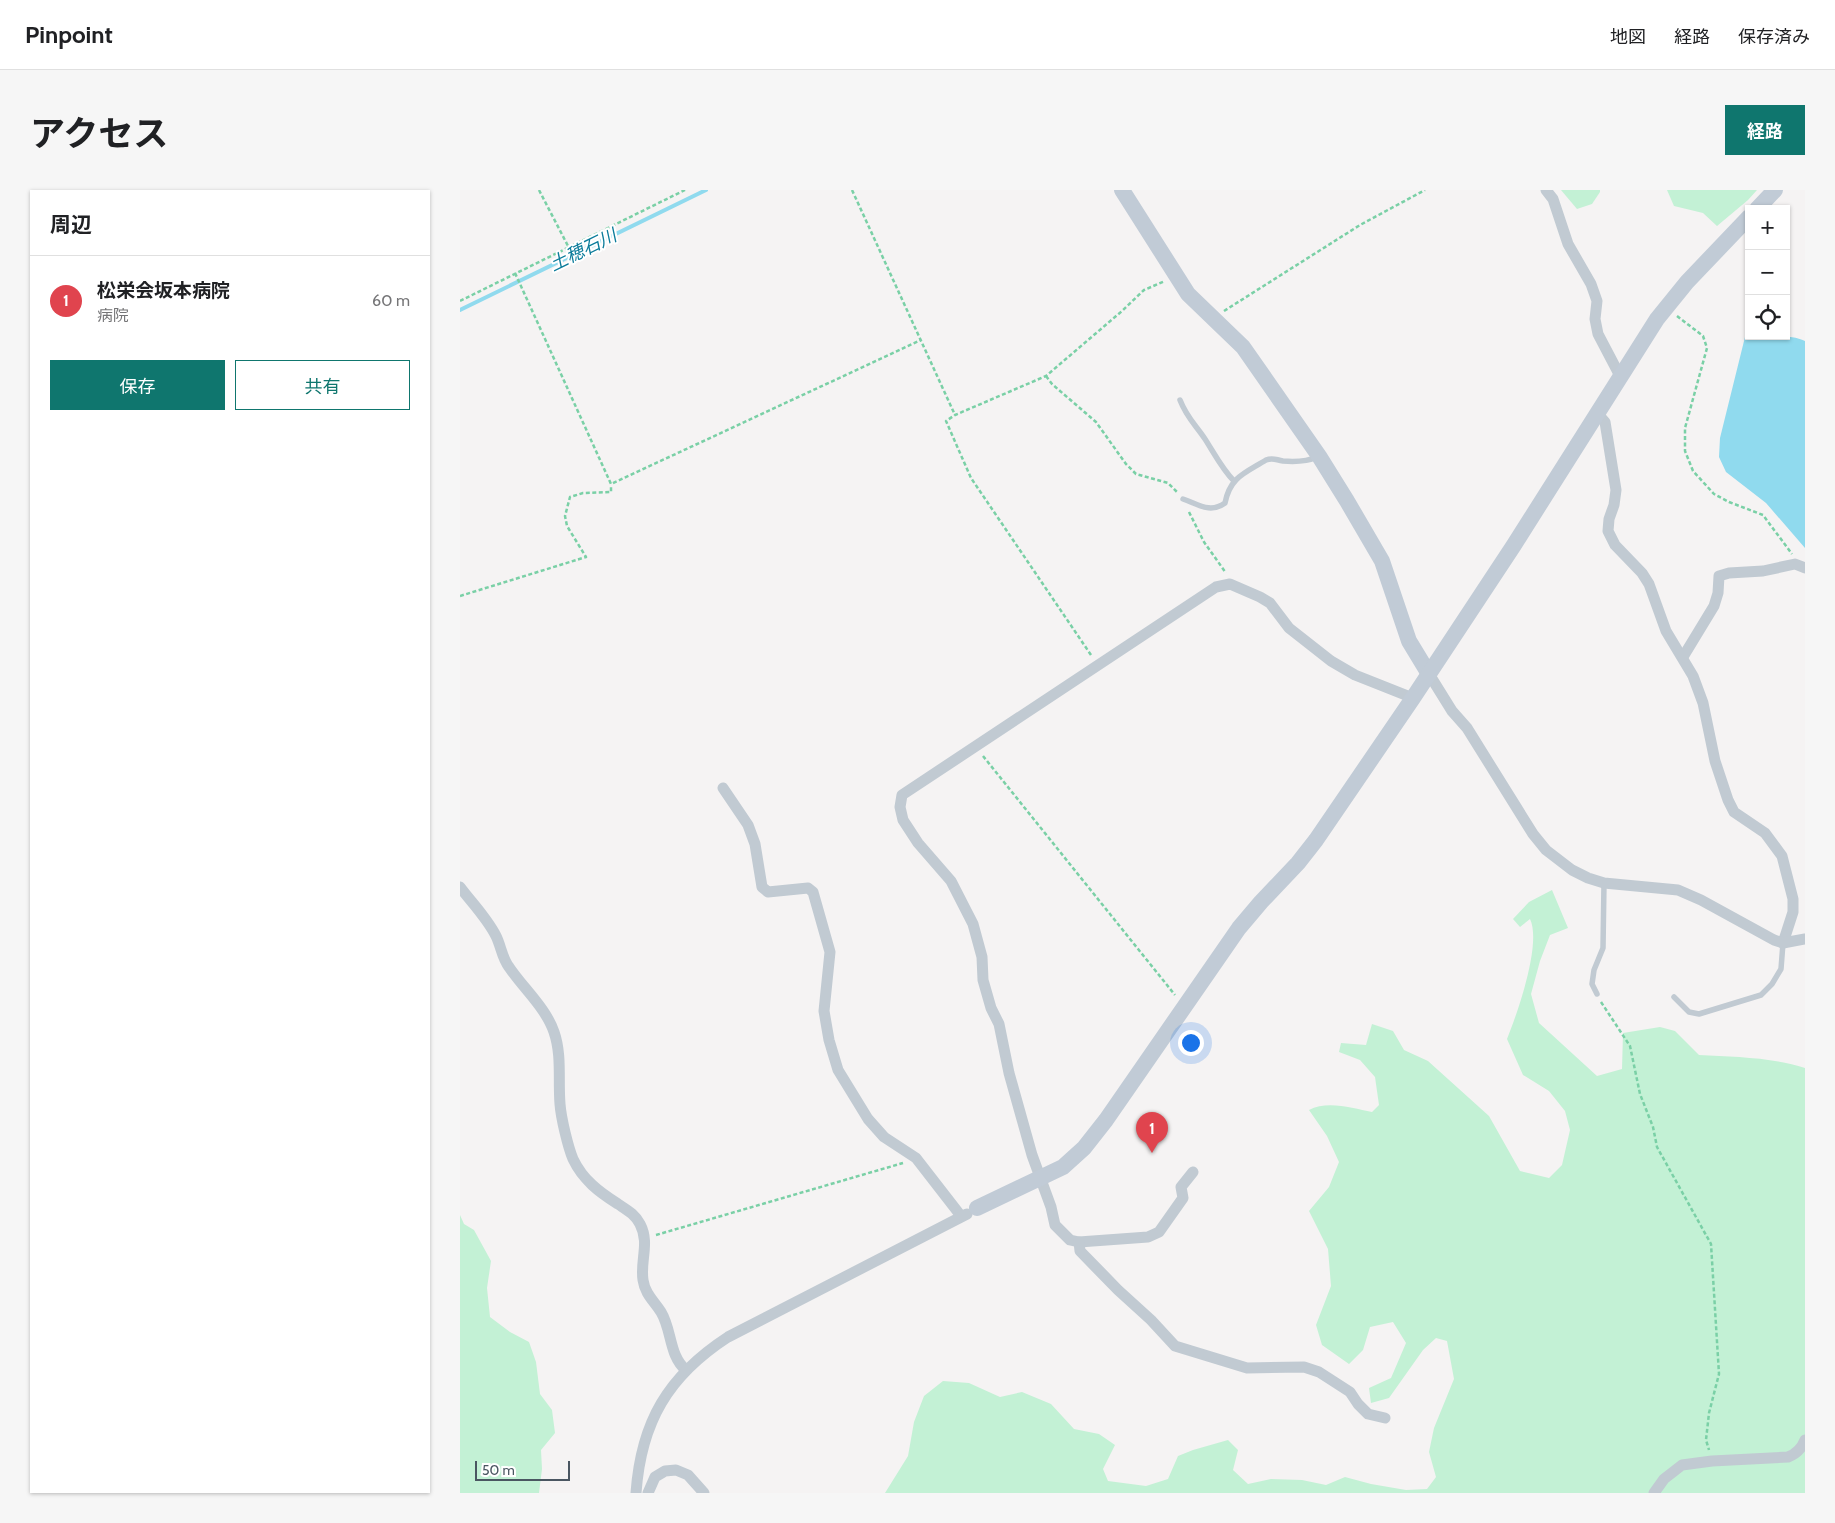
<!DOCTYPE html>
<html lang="ja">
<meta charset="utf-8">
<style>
body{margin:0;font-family:Cabin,"Noto Sans JP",sans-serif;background:#f6f6f6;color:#202124}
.controls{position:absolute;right:15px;top:15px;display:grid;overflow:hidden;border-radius:0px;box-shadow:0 1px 4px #0004}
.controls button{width:45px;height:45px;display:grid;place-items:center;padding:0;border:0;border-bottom:1px solid #e0e0e0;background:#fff;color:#202124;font:25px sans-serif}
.scale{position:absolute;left:15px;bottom:12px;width:95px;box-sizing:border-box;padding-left:5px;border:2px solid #4a5661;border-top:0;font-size:14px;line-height:18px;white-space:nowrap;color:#4a5661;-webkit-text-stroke:4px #fff;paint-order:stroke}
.you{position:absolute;left:730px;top:852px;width:18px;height:18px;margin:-12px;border:4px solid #fff;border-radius:50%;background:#1a73e8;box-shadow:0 0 0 8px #1a73e833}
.badge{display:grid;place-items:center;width:32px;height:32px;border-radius:50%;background:#0f766e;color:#fff;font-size:16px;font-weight:700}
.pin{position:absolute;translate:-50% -41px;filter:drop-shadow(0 1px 2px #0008)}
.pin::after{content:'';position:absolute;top:26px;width:18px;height:15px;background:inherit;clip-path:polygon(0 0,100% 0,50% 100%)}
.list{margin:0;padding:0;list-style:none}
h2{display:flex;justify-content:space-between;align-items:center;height:65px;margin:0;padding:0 20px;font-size:21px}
h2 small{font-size:16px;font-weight:400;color:#757577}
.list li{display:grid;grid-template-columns:32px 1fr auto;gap:15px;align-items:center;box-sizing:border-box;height:90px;padding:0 20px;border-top:1px solid #e0e0e0}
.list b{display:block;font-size:19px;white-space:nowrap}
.list p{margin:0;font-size:16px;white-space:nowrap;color:#757577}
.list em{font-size:16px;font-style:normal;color:#757577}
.actions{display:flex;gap:10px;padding:15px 20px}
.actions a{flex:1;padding:11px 0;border:1px solid #0f766e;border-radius:0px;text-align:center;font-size:18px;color:#0f766e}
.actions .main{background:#0f766e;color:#fff}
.icon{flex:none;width:28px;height:28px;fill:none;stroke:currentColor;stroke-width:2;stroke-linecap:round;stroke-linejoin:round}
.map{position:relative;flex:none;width:1345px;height:1303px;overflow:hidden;border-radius:0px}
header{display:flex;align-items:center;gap:30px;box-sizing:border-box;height:70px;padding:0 25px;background:#fff;border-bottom:1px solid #e0e0e0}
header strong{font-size:24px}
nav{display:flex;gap:28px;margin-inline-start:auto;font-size:18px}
.intro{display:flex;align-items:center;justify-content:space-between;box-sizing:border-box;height:120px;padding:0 30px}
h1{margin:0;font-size:35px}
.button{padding:12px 22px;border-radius:0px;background:#0f766e;color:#fff;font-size:18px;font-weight:700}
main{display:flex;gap:30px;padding:0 30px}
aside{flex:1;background:#fff;border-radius:0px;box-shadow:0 1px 4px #0004}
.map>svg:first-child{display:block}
.green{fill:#c3f1d5}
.water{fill:#90daee}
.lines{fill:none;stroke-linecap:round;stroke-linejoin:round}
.stream{stroke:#90daee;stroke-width:4}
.path{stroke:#7ad0a6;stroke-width:2.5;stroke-dasharray:4 2.5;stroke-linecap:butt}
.lane{stroke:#c1cad2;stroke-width:5.5}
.street{stroke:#c1cad2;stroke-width:11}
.secondary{stroke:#c1cbd6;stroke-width:16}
.labels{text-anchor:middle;stroke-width:4;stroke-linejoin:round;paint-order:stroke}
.water-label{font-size:18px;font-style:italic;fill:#0c7c9b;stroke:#fff}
</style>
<header>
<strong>Pinpoint</strong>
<nav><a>地図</a><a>経路</a><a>保存済み</a></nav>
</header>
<div class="intro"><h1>アクセス</h1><a class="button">経路</a></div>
<main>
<aside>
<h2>周辺<small></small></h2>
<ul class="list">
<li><span class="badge" style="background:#e0444e">1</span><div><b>松栄会坂本病院</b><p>病院</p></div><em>60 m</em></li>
</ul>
<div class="actions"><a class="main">保存</a><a>共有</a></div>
</aside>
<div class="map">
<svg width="1345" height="1303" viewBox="0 0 1345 1303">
<rect width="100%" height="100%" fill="#f5f3f3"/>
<g class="green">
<polygon points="1101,0 1140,0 1140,2 1132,14 1117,19"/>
<polygon points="1207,0 1297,0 1288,10 1257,36 1243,23 1214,16"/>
<path d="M1092 700 1108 738 1090 745 1080 771 1071 804 1079 833 1137 886 1162 879 1163 843 1200 837 1215 841 1239 865C1274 867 1311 867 1345 878V1303H425L448 1266 454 1232 464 1206 483 1191 509 1193 540 1207 562 1202 591 1214 614 1239 639 1244 655 1255 643 1279 648 1291 686 1296 708 1289 718 1266 733 1260 768 1250 778 1260 773 1280 788 1294 811 1289 842 1290 866 1295 885 1287 911 1294 946 1300 967 1299 976 1287 969 1262 974 1238 994 1189 987 1151 976 1148 963 1160 929 1208 911 1213 909 1198 931 1188 946 1153 933 1132 910 1137 903 1160 889 1174 862 1155 856 1135 871 1096 868 1059 849 1021 869 997 879 972 867 946 849 920C867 910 893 918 912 922L919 915 915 887 900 870 879 862 881 853 906 855 912 834 933 841 944 860 968 871 1029 926 1060 981 1089 988 1102 975 1110 940 1105 921 1089 901 1063 885 1047 849C1057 824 1082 754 1070 729L1060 737 1053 729 1069 712Z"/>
<polygon points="0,1025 4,1034 14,1040 31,1071 27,1098 30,1127 50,1142 69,1152 76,1172 80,1204 92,1220 95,1243 81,1260 82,1279 79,1303 0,1303"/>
</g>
<path class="water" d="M1285 147C1303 147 1328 143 1345 151V358L1306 313 1266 282 1259 267 1260 248Z"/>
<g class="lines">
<polyline class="stream" points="0,120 246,0"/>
<g class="path">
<polyline points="79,0 108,56"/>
<polyline points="392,0 495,225"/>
<polyline points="55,83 151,294 461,150"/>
<polyline points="0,111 225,0"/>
<polyline points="764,121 900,35 965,0"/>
<polyline points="1217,126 1243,146 1247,158 1225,238 1225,261 1233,281 1254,304 1269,312 1303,325 1332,364"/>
<polyline points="586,186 592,194 636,232 666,274 676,284 708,293 717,302"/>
<polyline points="729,322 744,352 766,383"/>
<polyline points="0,406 126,367 107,336 105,326 110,307 123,303 151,302 151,295"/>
<polyline points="631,465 511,288 486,231 495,225 586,186 662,121 684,100 705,91"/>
<polyline points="523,566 715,805"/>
<polyline points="1141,812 1170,856 1180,904 1193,937 1197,957 1251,1054 1259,1184 1249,1223 1246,1250 1249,1260"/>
<polyline points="196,1045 443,973"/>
</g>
<g class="lane">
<path d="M720 210C727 228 735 234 745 249 754 263 762 279 774 291"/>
<path d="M723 309C738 314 750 324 765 313 770 287 785 283 806 270 813 267 816 270 823 271 835 272 846 272 857 267"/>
<polyline points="1137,804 1132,794 1134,780 1143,758 1144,693"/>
<polyline points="1214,807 1229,822 1239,824 1301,805 1312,794 1321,779 1323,753"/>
</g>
<g class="street">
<polyline points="1086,0 1093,9 1108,54 1131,94 1137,111 1135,129 1138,144 1160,186"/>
<polyline points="1138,224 1145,232 1156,300 1154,315 1149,329 1148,341 1155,355 1182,383 1189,394 1206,441 1233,486 1243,513 1255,571 1268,610 1274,622 1305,643 1322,666 1333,709 1333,722 1323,753"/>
<polyline points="1223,467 1254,416 1258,403 1259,386 1269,383 1303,381 1335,374 1345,378"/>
<polyline points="969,484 992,521 1007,538 1073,644 1086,660 1112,680 1128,688 1144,693 1218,700 1241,710 1314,750 1323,753 1345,749"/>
<polyline points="263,598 288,635 295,654 302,697 308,702 348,698 353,702 370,762 364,821 369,850 378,880 408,929 424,947 456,968 501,1026"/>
<path d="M0 697C12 713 27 728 36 746 41 756 42 768 49 777 63 798 86 818 94 842 102 865 98 890 100 914 101 928 108 957 113 969 123 990 139 1002 158 1014 167 1020 175 1024 180 1034 190 1053 180 1070 183 1090 185 1104 194 1111 201 1122 212 1140 209 1166 226 1180"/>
<polyline points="733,982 721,997 723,1008 699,1042 688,1047 619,1052 610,1050 595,1035 591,1017 572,965 549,883 539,834 531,818 523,790 522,767 513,734 491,691 458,653 443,630 440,617 442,605 756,397 770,394 800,407 810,413 829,438 871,471 895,485 953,508"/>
<polyline points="619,1052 620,1061 658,1100 691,1130 715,1156 787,1178 844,1177 859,1182 890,1202 898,1214 908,1224 925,1228"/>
<path d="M176 1303C181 1232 208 1186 268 1147L507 1024"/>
<polyline points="188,1303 195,1287 205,1281 216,1280 228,1285 244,1303"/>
<path d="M1194 1303 1204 1289 1222 1275 1252 1271 1328 1267C1336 1264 1342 1258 1345 1250"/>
</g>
<g class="secondary">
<polyline points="662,0 728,104 783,157 859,266 887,311 922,371 949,451 969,484"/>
<polyline points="1297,19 1315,0"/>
<polyline points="517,1018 603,977 624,958 646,930 779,738 801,712 838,673 856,650 953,508 1054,355 1197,129 1227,92 1289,27"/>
</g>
</g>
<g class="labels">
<g class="water-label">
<text transform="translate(123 60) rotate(-26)" y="6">土穂石川</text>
</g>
</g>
</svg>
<div class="controls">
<button>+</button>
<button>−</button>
<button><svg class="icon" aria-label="locate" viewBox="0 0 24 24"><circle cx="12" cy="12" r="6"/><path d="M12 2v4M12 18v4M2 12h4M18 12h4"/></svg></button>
</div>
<div class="scale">50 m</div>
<div class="you"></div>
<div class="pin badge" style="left:692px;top:963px;background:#e0444e">1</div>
</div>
</main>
